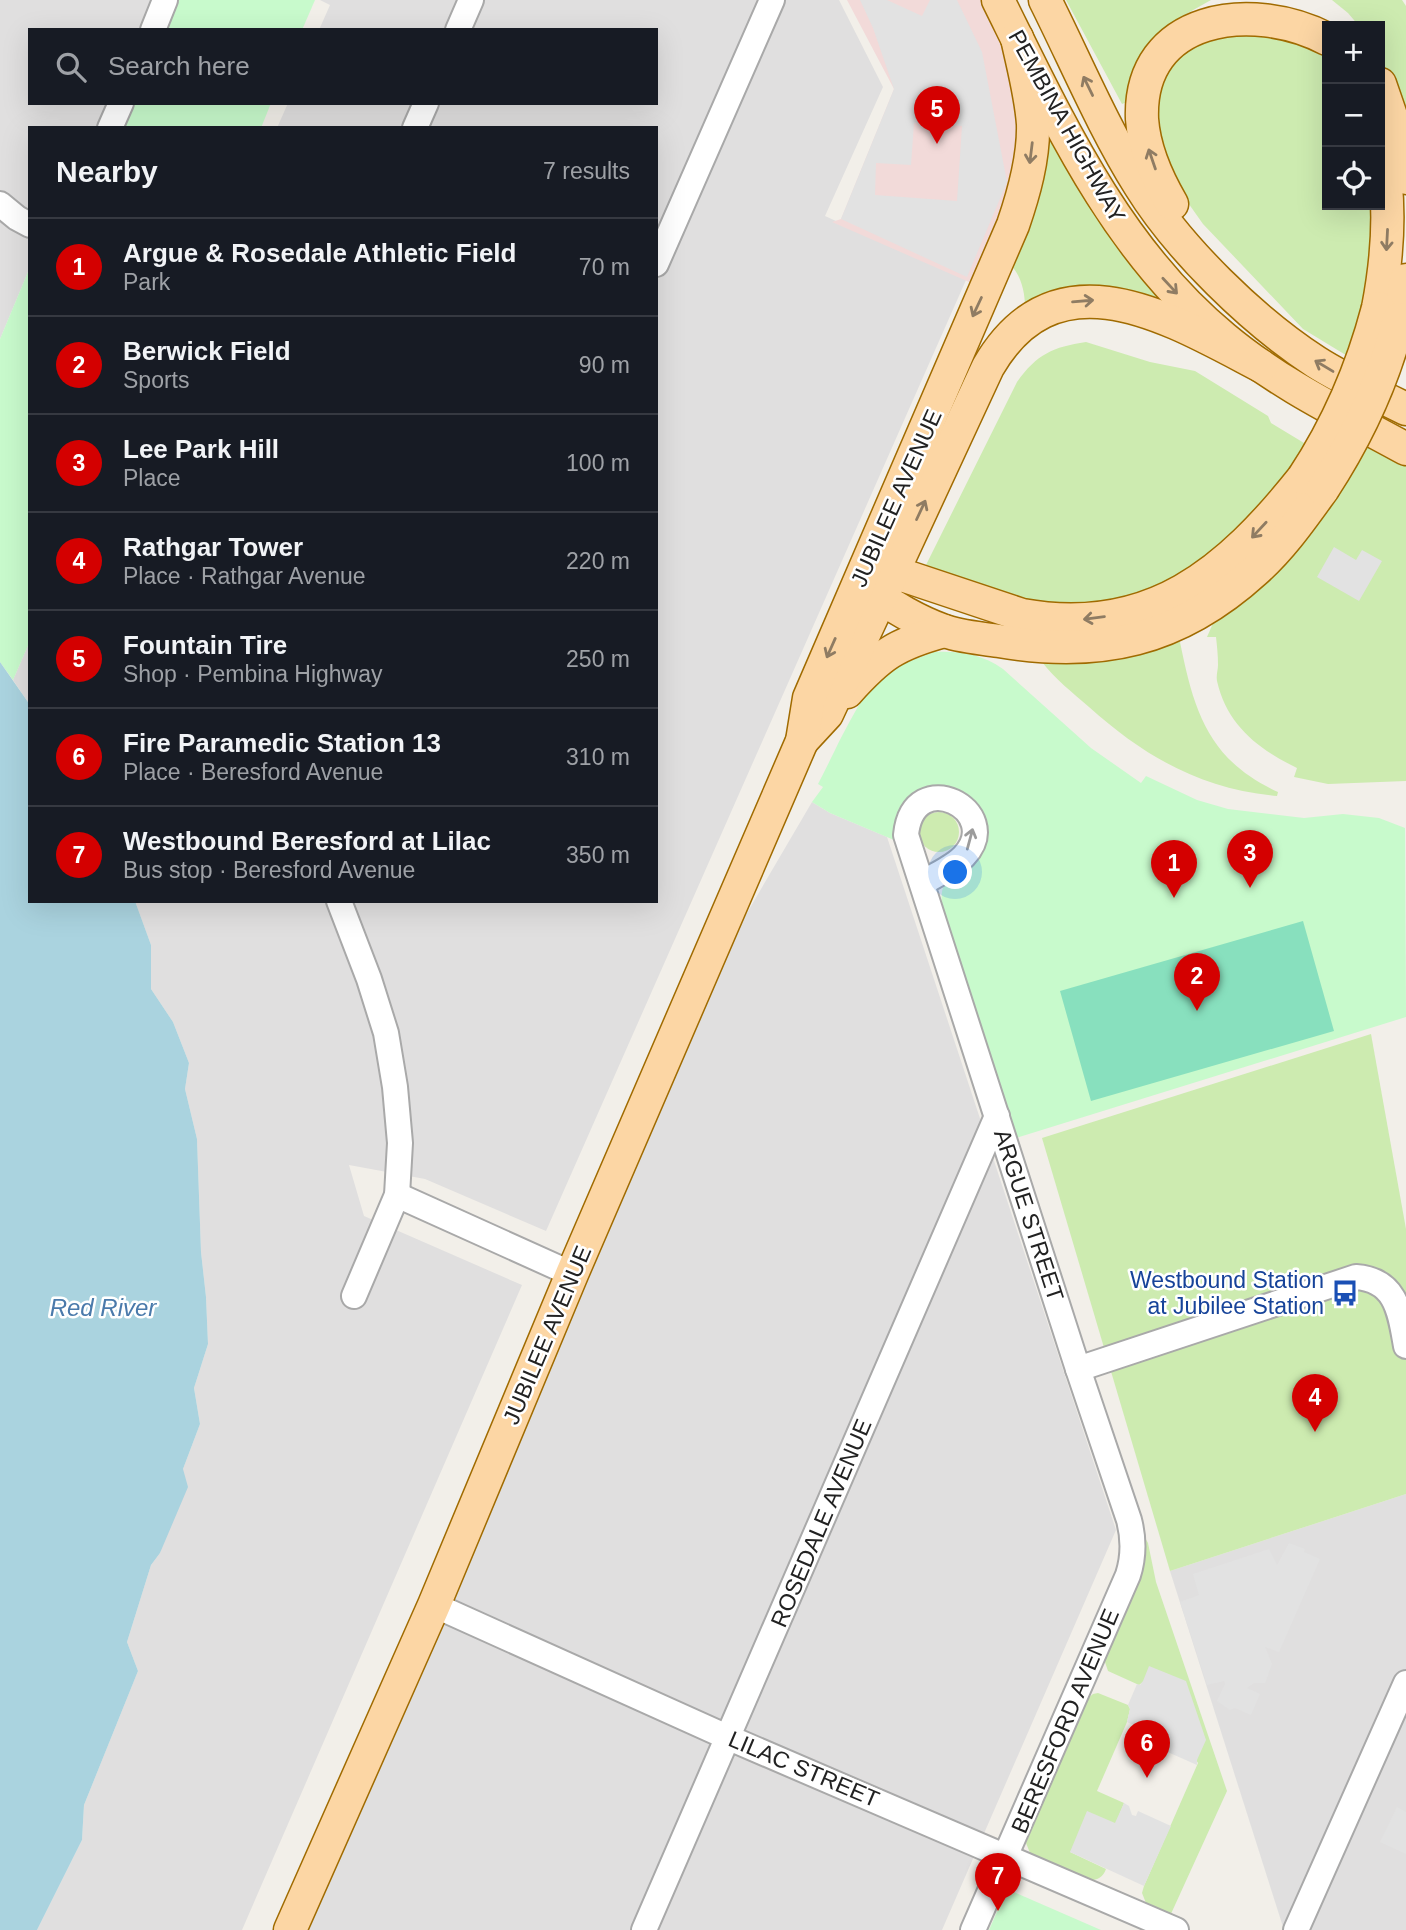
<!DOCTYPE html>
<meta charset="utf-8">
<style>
body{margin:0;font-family:Arial,sans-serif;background:#20242c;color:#f1f3f6}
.controls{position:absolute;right:21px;top:21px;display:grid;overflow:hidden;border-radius:0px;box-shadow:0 7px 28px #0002}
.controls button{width:63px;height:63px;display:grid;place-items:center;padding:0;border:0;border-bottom:2px solid #363941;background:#171b24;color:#f1f3f6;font:35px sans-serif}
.you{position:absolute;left:956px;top:873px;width:24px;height:24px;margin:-18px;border:5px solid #fff;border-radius:50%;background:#1a73e8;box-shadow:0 0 0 10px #1a73e833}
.badge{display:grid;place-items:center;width:46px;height:46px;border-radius:50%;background:#d40000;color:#fff;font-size:23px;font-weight:700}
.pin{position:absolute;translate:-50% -58px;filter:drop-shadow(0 2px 4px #0008)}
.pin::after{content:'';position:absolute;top:37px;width:24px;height:21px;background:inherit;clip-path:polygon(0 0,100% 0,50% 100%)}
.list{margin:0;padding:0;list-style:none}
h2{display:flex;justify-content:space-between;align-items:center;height:91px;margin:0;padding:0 28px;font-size:30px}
h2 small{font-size:23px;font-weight:400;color:#9ea1a6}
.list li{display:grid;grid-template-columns:46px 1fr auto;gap:21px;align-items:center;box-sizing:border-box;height:98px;padding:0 28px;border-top:2px solid #363941}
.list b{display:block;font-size:26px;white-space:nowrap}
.list p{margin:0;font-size:23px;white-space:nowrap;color:#9ea1a6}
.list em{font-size:23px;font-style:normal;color:#9ea1a6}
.icon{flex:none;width:38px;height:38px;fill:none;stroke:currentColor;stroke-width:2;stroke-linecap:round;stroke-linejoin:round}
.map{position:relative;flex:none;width:1406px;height:1930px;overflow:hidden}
.search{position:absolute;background:#171b24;box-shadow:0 7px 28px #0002;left:28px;top:28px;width:630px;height:77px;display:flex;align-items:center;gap:18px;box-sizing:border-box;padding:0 24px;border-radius:0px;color:#9ea1a6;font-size:26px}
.panel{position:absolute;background:#171b24;box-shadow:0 7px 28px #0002;left:28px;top:126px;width:630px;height:777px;border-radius:0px}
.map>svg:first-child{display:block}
.residential{fill:#e0dfdf}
.commercial{fill:#f2dad9}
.grass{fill:#cdebb0}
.park{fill:#c8facc}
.pitch{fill:#88e0be}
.parking{fill:#e2e2e2;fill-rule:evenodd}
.water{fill:#aad3df}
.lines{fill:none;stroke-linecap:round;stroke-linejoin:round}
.minor-casing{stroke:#a9a9a9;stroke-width:28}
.major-casing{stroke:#a06b00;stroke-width:35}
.minor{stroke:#fff;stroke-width:24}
.major{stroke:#fcd6a4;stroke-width:32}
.major-bridge-casing{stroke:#a06b00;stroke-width:35;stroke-linecap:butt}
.major-bridge{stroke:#fcd6a4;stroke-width:32}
.oneway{stroke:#8f7c63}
.oneway2{stroke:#9c9c9c}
.labels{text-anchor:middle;stroke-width:5;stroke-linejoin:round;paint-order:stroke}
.street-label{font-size:23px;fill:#222;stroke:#fff}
.transit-label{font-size:23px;fill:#164399;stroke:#fff;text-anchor:end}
.water-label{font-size:24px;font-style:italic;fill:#4a7aab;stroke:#fff}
</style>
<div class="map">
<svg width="1406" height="1930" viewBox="0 0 1406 1930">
<rect width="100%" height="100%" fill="#f2efe9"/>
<g class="residential">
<polygon points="0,0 165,0 153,30 30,30 30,103 121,103 110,128 30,128 30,267 0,339"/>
<polygon points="320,0 839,0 883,87 825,216 966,280 546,1231 425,1179 349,1165 364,1216 522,1285 242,1930 37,1930 82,1840 84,1805 138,1671 127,1642 151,1565 160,1553 183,1469 200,1424 194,1388 208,1344 206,1297 201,1252 197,1139 185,1089 189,1063 173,1022 151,989 151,945 135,901 656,901 656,128 277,128 288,103 656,103 656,30 319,30 330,5"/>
<polygon points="30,641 30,705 13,680"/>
<polygon points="812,802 830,813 887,837 1116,1530 942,1930 290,1930 679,1029"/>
<polygon points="1406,1494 1406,1930 1284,1930 1170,1571"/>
</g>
<polygon class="commercial" points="847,0 998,0 1031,109 985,289 832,222 841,219 894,89"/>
<g class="grass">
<polygon points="1066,0 1211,0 1179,18 1158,36 1130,101 1122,104"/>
<polygon points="1332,0 1402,0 1406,6 1406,117 1401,100 1380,58 1380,26 1359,26 1348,13"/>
<polygon points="1247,18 1320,50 1327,60 1327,205 1375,205 1371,288 1349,357 1303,329 1203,224 1179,190 1158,140 1157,96 1161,78 1180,50"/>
<path d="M1031 109 1192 330 1025 308C1025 291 1021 275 1009 263Z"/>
<path d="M1086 342 1150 362 1195 371 1268 416 1271 423 1309 446 1266 503 1212 556 1160 587 1094 605 1032 602 938 573 926 565 1017 382C1037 354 1053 347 1086 342Z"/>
<path d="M1367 442 1406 464V781L1328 784 1294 777 1297 768C1258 749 1227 725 1217 681 1216 675 1218 670 1218 665 1218 655 1217 646 1216 637H1207L1214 621Z"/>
<path d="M1175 639 1180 642C1194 711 1208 760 1278 792L1277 796C1201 789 1145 757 1089 707 1073 693 1055 679 1042 662L1045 659Z"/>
<circle cx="939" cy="832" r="20"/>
<polygon points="1371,1034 1406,1229 1406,1494 1170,1571 1042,1138"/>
<polygon points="1142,1532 1148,1543 1156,1582 1227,1791 1170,1916 1146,1903 1142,1893 1144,1886 1198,1763 1144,1681 1139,1685 1108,1671 1104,1659"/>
<path d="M1098 1693 1128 1705 1130 1709 1127 1722 1097 1791 1124 1803 1116 1823 1070 1852 1106 1869C1103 1878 1096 1881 1087 1880L1036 1858 1030 1853 1026 1843 1086 1700 1093 1694Z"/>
</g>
<g class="park">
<polygon points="178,0 315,0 302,30 165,30"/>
<polygon points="134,103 271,103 261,128 123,128"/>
<polygon points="30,267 30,641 13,680 0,662 0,339"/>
<path d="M934 652C961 651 981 654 1003 669L1091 748 1141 783 1146 776 1197 800 1228 809 1304 818 1343 814 1379 818 1405 828 1406 1017 1016 1138 945 920C943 908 939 897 944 885L983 828 914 795C900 809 895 819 894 840L830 813 812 802 823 787 818 784C841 740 859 694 895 658L900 665Z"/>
<polygon points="1007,1889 1101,1930 989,1930"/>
</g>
<polygon class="pitch" points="1303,921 1334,1031 1091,1101 1060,991"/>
<g class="parking">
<path d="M860 0H887L922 16 930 0H957L982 52 1007 182 967 277 841 219 894 89 873 28ZM914 123 962 126 957 201 875 195 876 163 911 165Z"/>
<polygon points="1334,547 1356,560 1362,550 1382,561 1359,601 1317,577"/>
<polygon points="1289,1543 1305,1549 1304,1552 1320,1559 1279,1652 1265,1647 1272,1664 1265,1683 1254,1683 1247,1688 1260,1694 1251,1715 1235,1708 1230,1710 1217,1701 1225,1684 1224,1681 1207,1685 1180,1602 1199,1595 1193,1574 1269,1549 1277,1565"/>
<polygon points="1149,1666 1186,1681 1206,1740 1197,1760 1197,1765 1154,1746 1158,1736 1127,1722 1130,1709 1128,1705 1137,1684 1140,1685 1143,1681"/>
<polygon points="1124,1803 1129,1806 1132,1815 1136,1816 1138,1811 1171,1826 1144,1886 1070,1852 1087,1811 1115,1823"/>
<polygon points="1397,1807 1406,1812 1406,1854 1380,1842"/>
</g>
<polygon class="water" points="0,662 30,705 30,901 135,901 151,945 151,989 173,1022 189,1063 185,1089 197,1139 201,1252 206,1297 208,1344 194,1388 200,1424 183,1469 188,1487 160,1553 151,1565 127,1642 138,1671 84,1805 82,1840 37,1930 0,1930"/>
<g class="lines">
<g class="minor-casing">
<g id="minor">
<polyline points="153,30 165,0"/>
<polyline points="458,30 471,0"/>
<polyline points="110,128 121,103"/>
<polyline points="415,128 426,103"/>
<polyline points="0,204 17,218 30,225"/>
<polyline points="656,264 772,0"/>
<path d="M923 883C935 875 954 867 964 856 1006 811 913 763 906 835L1078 1369 1129 1520C1134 1539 1134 1556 1128 1575L973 1930"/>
<polyline points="339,901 369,979 386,1033 395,1087 400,1143 397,1195 354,1296"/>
<polyline points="397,1195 572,1274"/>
<path d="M1078 1369 1356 1277C1397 1280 1400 1313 1406 1346"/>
<polyline points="434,1605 727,1737 1176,1930"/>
<polyline points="644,1930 997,1116"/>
<polyline points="1296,1930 1406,1683"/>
</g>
</g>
<g class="major-casing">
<g id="major">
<path d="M998 0C1059 123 1116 249 1224 338 1279 384 1344 415 1406 449"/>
<path d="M1045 0C1076 62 1103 127 1140 186 1179 249 1253 321 1316 362 1344 380 1376 394 1406 409"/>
<polyline points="1380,84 1399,139 1406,178"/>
<path d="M1172 204C1158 180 1144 148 1142 119 1138 15 1252 0 1327 39"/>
<path d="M1378 308C1388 256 1392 200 1380 148"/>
<polyline points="1399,319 1406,280"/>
<path d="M872 565 1022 615C1151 638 1228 572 1303 478"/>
<path d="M862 587C888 603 914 620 942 630 959 637 981 638 999 641 1100 658 1178 641 1255 571 1282 547 1302 518 1323 489"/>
<path d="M847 692C880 655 896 644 944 631"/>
<path d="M802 741 827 714 988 367C1057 248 1171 319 1261 366"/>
<path d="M290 1930 434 1605 572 1274 802 741 809 698 1013 225C1024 193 1034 158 1033 124 1031 95 1023 66 1017 38"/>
</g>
</g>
<use href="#minor" class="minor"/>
<use href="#major" class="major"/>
<g class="major-bridge-casing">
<g id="major-bridge">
<path d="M1303 478C1338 425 1362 369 1378 308"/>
<path d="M1323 489C1357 437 1384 380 1399 319"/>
</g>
</g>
<use href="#major-bridge" class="major-bridge"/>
</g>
<defs><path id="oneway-shaft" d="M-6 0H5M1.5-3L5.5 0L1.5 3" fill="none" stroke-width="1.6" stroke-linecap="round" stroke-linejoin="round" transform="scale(1.75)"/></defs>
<g class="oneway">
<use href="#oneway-shaft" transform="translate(1088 86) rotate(-116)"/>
<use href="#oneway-shaft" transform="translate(1031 153) rotate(97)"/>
<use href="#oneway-shaft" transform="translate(1152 159) rotate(-109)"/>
<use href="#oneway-shaft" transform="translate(1387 240) rotate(93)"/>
<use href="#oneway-shaft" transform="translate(1170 286) rotate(47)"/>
<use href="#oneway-shaft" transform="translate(1083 301) rotate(-5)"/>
<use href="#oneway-shaft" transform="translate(977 307) rotate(115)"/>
<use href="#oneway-shaft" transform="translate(1324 366) rotate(-149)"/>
<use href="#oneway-shaft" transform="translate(921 510) rotate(-65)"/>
<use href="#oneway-shaft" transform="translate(1259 530) rotate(133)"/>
<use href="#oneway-shaft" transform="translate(1094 618) rotate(173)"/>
<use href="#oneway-shaft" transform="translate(831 648) rotate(114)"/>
</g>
<use class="oneway2" href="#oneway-shaft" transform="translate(970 839) rotate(-75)"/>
<defs>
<g id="bus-bare" transform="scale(2.1)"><path d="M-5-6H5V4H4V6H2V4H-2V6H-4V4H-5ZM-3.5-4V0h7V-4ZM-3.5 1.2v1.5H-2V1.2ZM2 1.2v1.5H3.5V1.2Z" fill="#1a4fb4" stroke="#fff" stroke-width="2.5" paint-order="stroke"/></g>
</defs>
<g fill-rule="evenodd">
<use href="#bus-bare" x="1345" y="1293"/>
</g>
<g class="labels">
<g class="street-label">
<text transform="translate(1067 126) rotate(61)" y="8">PEMBINA HIGHWAY</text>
<text transform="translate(896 498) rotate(-66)" y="8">JUBILEE AVENUE</text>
<text transform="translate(1029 1215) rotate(72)" y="8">ARGUE STREET</text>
<text transform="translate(547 1335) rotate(-67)" y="8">JUBILEE AVENUE</text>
<text transform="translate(821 1523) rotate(-67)" y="8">ROSEDALE AVENUE</text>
<text transform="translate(1065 1721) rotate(-67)" y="8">BERESFORD AVENUE</text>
<text transform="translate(804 1769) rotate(23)" y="8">LILAC STREET</text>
</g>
<g class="transit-label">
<text x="1324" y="1288">Westbound Station<tspan x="1324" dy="26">at Jubilee Station</tspan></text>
</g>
<g class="water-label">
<text x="103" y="1316">Red River</text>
</g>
</g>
</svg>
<div class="controls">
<button>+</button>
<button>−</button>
<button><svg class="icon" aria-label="locate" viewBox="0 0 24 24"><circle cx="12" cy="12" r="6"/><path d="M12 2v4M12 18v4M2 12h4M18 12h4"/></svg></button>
</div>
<div class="you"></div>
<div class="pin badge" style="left:1174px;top:898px">1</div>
<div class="pin badge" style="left:1197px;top:1011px">2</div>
<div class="pin badge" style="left:1250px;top:888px">3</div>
<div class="pin badge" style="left:1315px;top:1432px">4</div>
<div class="pin badge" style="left:937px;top:144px">5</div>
<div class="pin badge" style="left:1147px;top:1778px">6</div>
<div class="pin badge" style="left:998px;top:1911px">7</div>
<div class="search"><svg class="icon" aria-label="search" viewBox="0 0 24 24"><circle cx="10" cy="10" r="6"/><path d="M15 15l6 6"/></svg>Search here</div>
<section class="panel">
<h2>Nearby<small>7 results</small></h2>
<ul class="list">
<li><span class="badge">1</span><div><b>Argue &amp; Rosedale Athletic Field</b><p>Park</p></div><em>70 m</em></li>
<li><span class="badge">2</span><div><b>Berwick Field</b><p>Sports</p></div><em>90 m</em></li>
<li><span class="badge">3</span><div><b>Lee Park Hill</b><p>Place</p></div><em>100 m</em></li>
<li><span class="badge">4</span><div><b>Rathgar Tower</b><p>Place · Rathgar Avenue</p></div><em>220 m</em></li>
<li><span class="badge">5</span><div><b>Fountain Tire</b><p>Shop · Pembina Highway</p></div><em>250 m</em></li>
<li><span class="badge">6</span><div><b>Fire Paramedic Station 13</b><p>Place · Beresford Avenue</p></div><em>310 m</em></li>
<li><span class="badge">7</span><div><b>Westbound Beresford at Lilac</b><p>Bus stop · Beresford Avenue</p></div><em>350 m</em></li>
</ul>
</section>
</div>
